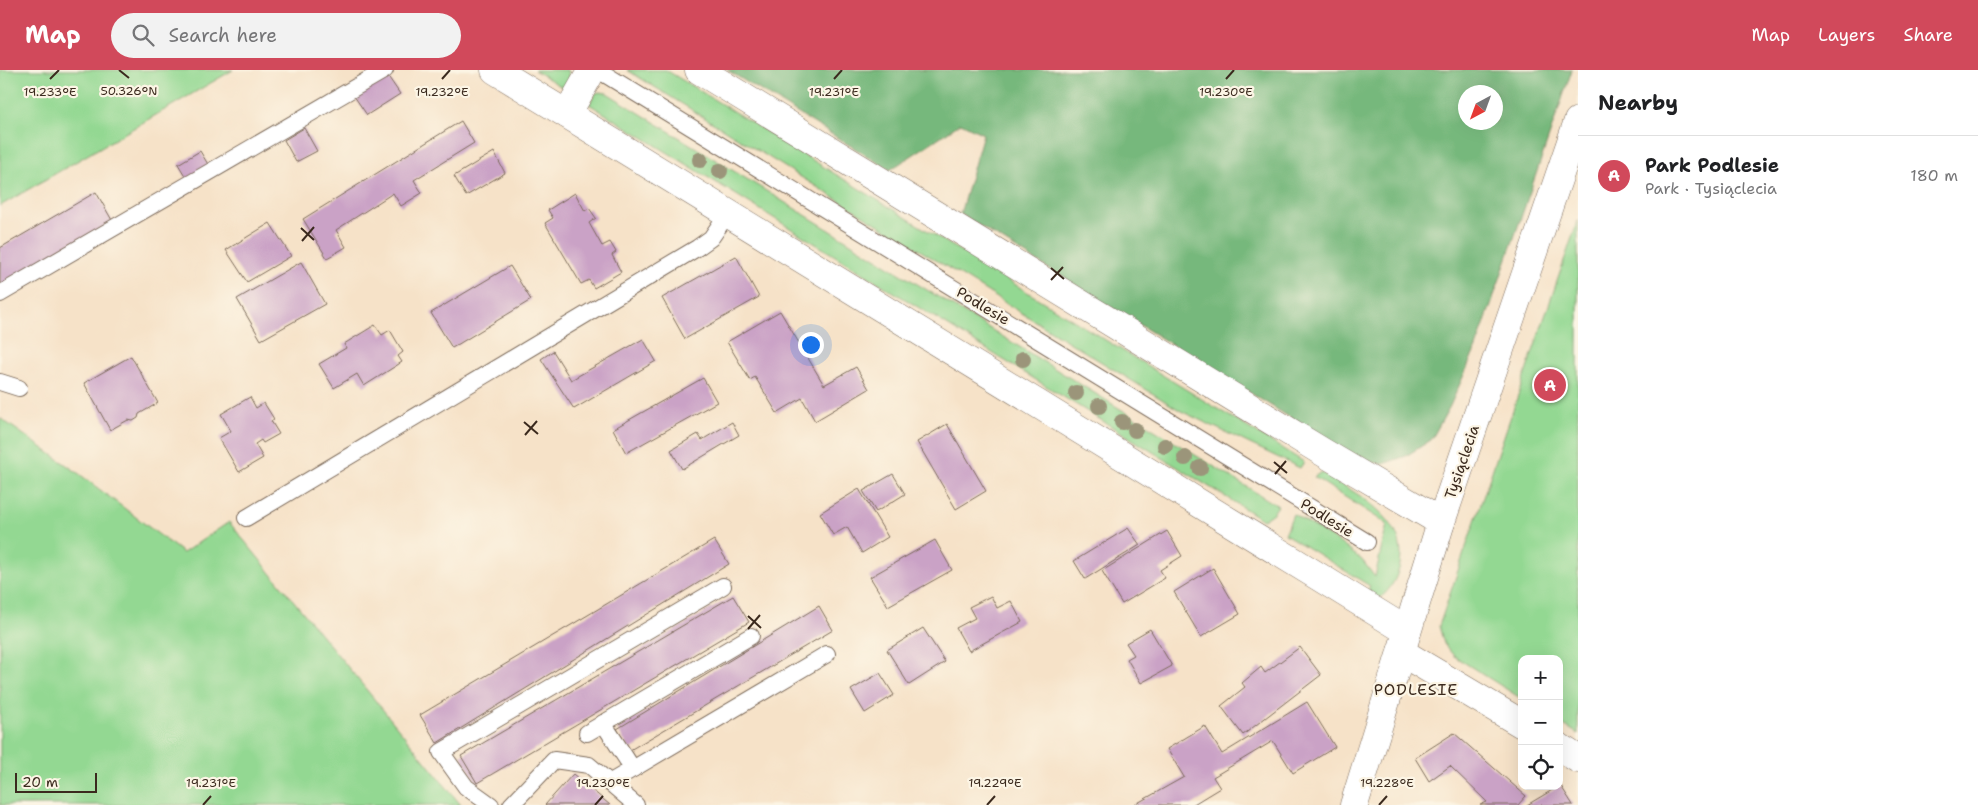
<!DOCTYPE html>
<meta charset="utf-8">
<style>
body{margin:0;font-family:"Shantell Sans",sans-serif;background:#f2f2f2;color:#202124}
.controls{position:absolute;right:15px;bottom:15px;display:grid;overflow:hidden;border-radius:10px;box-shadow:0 5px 20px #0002}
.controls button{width:45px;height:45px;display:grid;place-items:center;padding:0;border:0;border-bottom:1px solid #e0e0e0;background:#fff;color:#202124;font:25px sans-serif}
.compass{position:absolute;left:1458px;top:15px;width:45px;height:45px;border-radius:50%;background:#fff;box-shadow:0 5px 20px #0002;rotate:221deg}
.scale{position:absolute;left:15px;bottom:12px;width:82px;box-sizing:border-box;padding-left:5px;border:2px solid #3b2a1e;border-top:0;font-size:14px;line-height:18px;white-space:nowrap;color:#3b2a1e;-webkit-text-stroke:4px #fcf5e5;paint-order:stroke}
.you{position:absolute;left:810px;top:274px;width:18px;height:18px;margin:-12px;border:4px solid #fff;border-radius:50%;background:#1a73e8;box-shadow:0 0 0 8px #1a73e833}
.badge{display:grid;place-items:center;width:32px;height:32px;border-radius:50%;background:#d1495b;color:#fff;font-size:16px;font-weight:700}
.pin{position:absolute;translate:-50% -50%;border:2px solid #fff;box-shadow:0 1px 5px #0006}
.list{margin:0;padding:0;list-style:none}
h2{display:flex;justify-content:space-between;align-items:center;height:65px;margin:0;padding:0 20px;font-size:21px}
h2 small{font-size:16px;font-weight:400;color:#757577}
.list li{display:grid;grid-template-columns:32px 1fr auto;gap:15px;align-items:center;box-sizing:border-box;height:80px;padding:0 20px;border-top:1px solid #e0e0e0}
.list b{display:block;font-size:19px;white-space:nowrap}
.list p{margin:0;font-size:16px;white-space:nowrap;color:#757577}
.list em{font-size:16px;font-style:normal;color:#757577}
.icon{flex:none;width:28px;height:28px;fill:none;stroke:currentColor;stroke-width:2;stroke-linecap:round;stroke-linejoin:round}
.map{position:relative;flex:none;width:1578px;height:735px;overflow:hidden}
header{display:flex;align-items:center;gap:30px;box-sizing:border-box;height:70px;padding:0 25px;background:#d1495b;color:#fff}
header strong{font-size:24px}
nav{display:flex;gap:28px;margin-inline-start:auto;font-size:18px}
.search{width:350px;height:45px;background:#f2f2f2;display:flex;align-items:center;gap:12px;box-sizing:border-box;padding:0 18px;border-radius:28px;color:#757577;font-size:19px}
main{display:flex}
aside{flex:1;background:#fff}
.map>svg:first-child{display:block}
.green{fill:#93d892;stroke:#678158}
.forest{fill:#76b87c;stroke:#58714d;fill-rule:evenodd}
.building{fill:#caa2c6}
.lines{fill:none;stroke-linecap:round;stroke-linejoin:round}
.lane-casing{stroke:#7c6a5a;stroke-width:18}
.street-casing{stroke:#7c6a5a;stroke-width:29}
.secondary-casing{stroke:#7c6a5a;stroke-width:29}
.lane{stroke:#fff;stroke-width:16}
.street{stroke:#fff;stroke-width:28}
.secondary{stroke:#fff;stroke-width:28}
.tree{fill:#9b957a}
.ticks{fill:none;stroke:#3b2a1e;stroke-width:2}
.labels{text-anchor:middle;stroke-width:4.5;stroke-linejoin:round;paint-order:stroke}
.street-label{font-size:15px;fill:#3b2a1e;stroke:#fcf5e5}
.neighbourhood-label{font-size:16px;letter-spacing:1px;fill:#3b2a1e;stroke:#fcf5e5}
.ticks-label{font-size:12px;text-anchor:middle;fill:#3b2a1e;stroke:#fcf5e5;stroke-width:4.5;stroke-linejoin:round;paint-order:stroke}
</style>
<header>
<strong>Map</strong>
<div class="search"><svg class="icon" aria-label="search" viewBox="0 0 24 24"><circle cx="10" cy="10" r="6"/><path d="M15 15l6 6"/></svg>Search here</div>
<nav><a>Map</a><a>Layers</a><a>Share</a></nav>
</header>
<main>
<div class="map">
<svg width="1578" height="735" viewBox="0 0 1578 735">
<rect width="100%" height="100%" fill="#fcf5e5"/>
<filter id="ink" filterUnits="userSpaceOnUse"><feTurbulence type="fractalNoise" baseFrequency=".02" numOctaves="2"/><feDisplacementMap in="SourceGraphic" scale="10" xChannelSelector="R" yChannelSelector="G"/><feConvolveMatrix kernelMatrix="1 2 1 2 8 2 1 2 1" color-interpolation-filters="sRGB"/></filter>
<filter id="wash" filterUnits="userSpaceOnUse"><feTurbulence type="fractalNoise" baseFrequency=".0096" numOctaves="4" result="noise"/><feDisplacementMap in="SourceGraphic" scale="20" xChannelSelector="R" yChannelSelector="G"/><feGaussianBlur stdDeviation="1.12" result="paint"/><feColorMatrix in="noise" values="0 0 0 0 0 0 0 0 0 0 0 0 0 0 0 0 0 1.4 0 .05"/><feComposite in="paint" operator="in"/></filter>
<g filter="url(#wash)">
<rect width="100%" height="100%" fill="#f6e2c8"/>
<g class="green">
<polygon points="0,0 233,0 0,136"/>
<polygon points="534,0 568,0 571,13 567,20"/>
<polygon points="627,0 666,0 1304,392 1300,398 1181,341"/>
<polygon points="600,22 607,23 1278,436 1273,443 1263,450 589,34 596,23"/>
<polygon points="1578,150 1578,664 1559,652 1559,589 1522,589 1522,629 1454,586 1444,574 1439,556"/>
<polygon points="0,348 78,403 183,483 229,452 461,735 0,735"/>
<path d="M1321 402C1355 423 1412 449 1399 499 1395 512 1388 523 1377 530L1365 526 1370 516 1285 464 1293 444 1337 471 1362 490 1375 507 1387 454 1314 407Z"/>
</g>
<path class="forest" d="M727 0H1572L1476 278 1450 336 1431 370 1406 386 1383 394 1359 390 960 144 983 64 961 53 890 100ZM1466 22H1496V52H1466Z"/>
<g id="blocks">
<g class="building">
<polygon points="387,5 400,24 367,45 354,26"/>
<polygon points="461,51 474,73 414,110 422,123 401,136 393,123 336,160 346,177 327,188 303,149"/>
<polygon points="304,58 317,81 296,92 284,70"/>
<polygon points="200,81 209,96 187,109 178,94"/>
<polygon points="494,82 505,103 466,126 454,106"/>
<polygon points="96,122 113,152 2,216 0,212 0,178"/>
<polygon points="575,123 585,141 589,138 596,148 589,153 602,176 610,172 616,182 612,185 621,202 594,218 589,210 581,214 545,153 553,148 548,140"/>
<polygon points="270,153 291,186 247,212 226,180"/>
<polygon points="736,186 759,227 685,269 662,228"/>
<polygon points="301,192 325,234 261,270 237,229"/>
<polygon points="510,196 531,230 452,278 431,243"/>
<polygon points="780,241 824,315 856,297 869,319 815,351 802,328 777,343 755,307 750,310 727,272"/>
<polygon points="375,255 382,265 390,260 403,282 398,286 402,292 364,316 357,304 334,318 319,294 346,278 344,274"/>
<polygon points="643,269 656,291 574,339 541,289 553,281 571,310"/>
<polygon points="131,286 158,333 139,344 138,348 133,351 128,350 110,360 84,313"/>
<polygon points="703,308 717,332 626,383 613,359"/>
<polygon points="250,327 256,338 264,333 274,349 271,351 279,364 263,373 261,370 255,374 263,388 239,402 219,368 231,361 221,344"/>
<polygon points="732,352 739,365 682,399 671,380 698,364 702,370"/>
<polygon points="947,354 986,421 956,439 917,372"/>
<polygon points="893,404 905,424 876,442 863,421"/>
<polygon points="859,419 888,467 862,483 847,457 833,465 820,443"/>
<polygon points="1128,458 1140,475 1085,509 1074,491"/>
<polygon points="1167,461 1182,486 1160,500 1165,508 1122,534 1102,501"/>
<polygon points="714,470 729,494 437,673 420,645"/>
<polygon points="935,470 952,500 888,536 870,507"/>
<polygon points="1213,498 1240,544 1201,567 1174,522"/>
<polygon points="733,526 749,552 477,713 461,686"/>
<polygon points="991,526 997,538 1011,531 1022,552 969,581 956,558 975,548 969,537"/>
<polygon points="819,536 833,560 630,680 617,659"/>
<polygon points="923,558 945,592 909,615 887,580"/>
<polygon points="1150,559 1172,596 1141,613 1127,589 1134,585 1126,573"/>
<polygon points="1300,577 1321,605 1243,665 1221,636 1245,617 1242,613 1261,597 1265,603"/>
<polygon points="880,603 894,625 865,643 851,620"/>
<polygon points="1307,632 1335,677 1293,703 1273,671 1213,707 1220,718 1192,735 1134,735 1184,707 1167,679 1205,656 1222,684"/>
<polygon points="1454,663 1526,726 1518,735 1480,735 1487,732 1450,696 1429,711 1415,688"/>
<polygon points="573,704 610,735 545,735"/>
<polygon points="1559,713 1573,735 1527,735 1559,716"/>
</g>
</g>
</g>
<g filter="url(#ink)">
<use href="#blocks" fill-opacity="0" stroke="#7c6a5a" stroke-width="1"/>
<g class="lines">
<g class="lane-casing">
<g id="lane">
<polyline points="598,0 1367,472"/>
<polyline points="0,224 385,0"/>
<polyline points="0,312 19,318"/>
<polyline points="246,448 697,178 711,168 728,143"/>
<polyline points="603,653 633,699"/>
<polyline points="587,663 751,566"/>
<polyline points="609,713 827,584"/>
<polyline points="491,735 466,717 441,682 723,516"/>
<polyline points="511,735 554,690 589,695 636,735"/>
</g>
</g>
<g class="street-casing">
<g id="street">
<polyline points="495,0 1407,561"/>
<polyline points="567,44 592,0"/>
<polyline points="1441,452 1578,51"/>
<polyline points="1401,582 1522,654"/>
<polyline points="1559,677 1578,689"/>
</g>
</g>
<g class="secondary-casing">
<polyline id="secondary" points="699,0 1321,381 1441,452 1354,735"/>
</g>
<use href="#lane" class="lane"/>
<use href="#street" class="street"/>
<use href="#secondary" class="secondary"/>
</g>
<g class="tree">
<circle cx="700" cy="90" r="8"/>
<circle cx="720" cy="101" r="8"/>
<circle cx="1023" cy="289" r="8"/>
<circle cx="1076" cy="323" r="8"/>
<circle cx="1099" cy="336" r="8"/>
<circle cx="1122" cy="352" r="8"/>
<circle cx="1135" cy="360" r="8"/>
<circle cx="1165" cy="376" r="8"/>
<circle cx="1185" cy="388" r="8"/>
<circle cx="1200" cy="398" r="8"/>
</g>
</g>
<path class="ticks" d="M119 0 129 8M50 9 59 0M442 9 450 0M834 9 842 0M1226 9 1234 0M301 158 314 170M302 171 314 157M1051 198 1064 209M1051 210 1063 197M524 352 538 364M525 365 537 351M1274 392 1287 403M1275 404 1286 391M748 546 761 558M748 559 760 545M203 735 211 726M595 735 603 726M987 735 995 726M1379 735 1387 726"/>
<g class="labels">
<g class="street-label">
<text transform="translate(983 236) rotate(31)" y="5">Podlesie</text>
<text transform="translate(1462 392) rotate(-71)" y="5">Tysiąclecia</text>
<text transform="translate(1327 448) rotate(32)" y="5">Podlesie</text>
</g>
<g class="neighbourhood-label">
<text x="1416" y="625">PODLESIE</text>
</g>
</g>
<g class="ticks-label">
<text x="129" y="25">50.326°N</text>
<text x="50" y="26">19.233°E</text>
<text x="442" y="26">19.232°E</text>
<text x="834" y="26">19.231°E</text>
<text x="1226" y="26">19.230°E</text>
<text x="211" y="717">19.231°E</text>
<text x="603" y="717">19.230°E</text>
<text x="995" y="717">19.229°E</text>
<text x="1387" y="717">19.228°E</text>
</g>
</svg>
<div class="controls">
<button>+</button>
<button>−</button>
<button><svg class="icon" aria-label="locate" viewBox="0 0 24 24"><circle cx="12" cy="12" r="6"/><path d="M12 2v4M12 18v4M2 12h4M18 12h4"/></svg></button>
</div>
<svg class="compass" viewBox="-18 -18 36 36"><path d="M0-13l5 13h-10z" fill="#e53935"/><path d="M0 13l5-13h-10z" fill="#757577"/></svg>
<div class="scale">20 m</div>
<div class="you"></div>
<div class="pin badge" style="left:1550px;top:315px">A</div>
</div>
<aside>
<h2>Nearby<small></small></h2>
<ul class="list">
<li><span class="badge">A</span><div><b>Park Podlesie</b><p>Park · Tysiąclecia</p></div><em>180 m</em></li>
</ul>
</aside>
</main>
